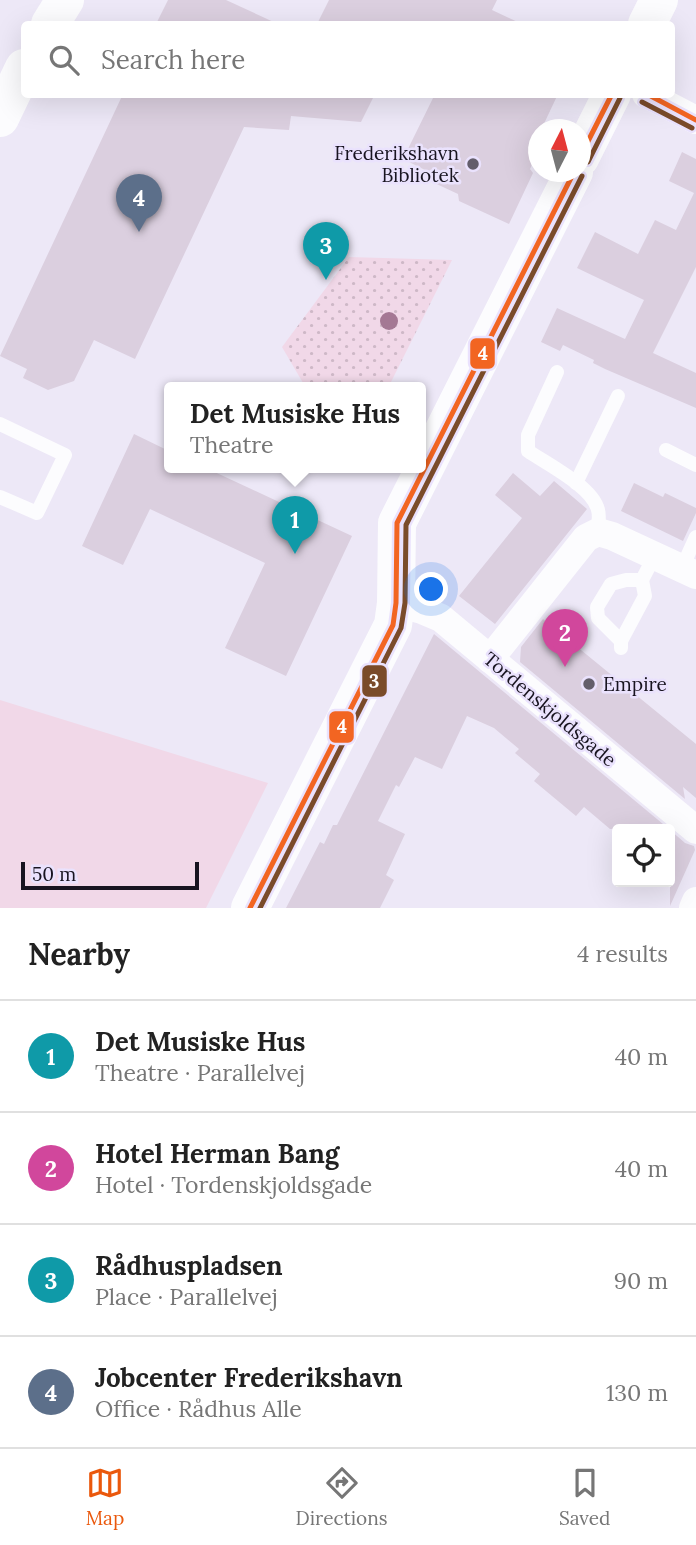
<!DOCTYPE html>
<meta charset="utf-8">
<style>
body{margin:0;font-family:Lora,serif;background:#f6f6f6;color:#222}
.controls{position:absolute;right:21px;bottom:21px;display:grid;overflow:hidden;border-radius:7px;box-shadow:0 7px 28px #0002}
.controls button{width:63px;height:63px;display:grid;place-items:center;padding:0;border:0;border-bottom:2px solid #e0e0e0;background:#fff;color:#222;font:35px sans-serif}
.compass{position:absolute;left:528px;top:119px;width:63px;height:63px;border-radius:50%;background:#fff;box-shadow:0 7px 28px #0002;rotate:6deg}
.scale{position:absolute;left:21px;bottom:18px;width:178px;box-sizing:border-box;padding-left:7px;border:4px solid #181420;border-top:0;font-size:19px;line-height:24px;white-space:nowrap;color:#181420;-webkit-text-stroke:5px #eae2fd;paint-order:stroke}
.you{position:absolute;left:432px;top:590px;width:24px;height:24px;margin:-18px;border:5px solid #fff;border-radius:50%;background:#1a73e8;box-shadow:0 0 0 10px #1a73e833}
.badge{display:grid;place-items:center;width:46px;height:46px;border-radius:50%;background:#ea580c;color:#fff;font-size:23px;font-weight:700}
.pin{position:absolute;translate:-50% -58px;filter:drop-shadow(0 2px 4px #0008)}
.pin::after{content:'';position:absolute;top:37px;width:24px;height:21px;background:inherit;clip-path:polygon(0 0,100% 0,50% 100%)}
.popup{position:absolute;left:164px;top:382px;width:262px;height:91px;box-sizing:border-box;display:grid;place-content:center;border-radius:7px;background:#fff;filter:drop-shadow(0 2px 5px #0005);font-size:23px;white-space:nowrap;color:#767676}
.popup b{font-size:26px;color:#222}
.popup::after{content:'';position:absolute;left:50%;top:100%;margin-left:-14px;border:14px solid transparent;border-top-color:#fff}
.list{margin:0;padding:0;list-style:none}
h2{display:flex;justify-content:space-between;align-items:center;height:91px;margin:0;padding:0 28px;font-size:30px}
h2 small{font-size:23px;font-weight:400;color:#767676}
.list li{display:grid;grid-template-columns:46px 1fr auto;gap:21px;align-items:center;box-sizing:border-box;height:112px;padding:0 28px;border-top:2px solid #e0e0e0}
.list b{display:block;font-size:26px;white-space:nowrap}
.list p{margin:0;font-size:23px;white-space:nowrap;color:#767676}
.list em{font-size:23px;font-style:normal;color:#767676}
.icon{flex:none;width:38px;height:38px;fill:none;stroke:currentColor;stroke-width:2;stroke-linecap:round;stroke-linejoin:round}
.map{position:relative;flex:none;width:696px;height:908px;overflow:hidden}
.search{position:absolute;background:#fff;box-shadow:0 7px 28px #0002;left:21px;right:21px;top:21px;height:77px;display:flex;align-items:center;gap:18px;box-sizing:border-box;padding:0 24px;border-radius:7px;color:#767676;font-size:26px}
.sheet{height:539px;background:#fff}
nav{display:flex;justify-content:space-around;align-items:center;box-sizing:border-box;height:98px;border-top:2px solid #e0e0e0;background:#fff;font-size:19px;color:#767676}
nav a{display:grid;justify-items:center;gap:4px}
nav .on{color:#ea580c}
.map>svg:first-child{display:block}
.grass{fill:url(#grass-dots)}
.park{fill:#f1d8e8}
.building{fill:#dbcfdf}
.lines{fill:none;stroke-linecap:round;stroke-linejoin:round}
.lane{stroke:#fcfcfe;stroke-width:14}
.street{stroke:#fcfcfe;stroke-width:28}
.secondary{stroke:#fcfcfe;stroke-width:38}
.bus-1-casing{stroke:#eae2fd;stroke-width:10}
.bus-2-casing{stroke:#eae2fd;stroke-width:10}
.bus-1{stroke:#f26522;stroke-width:5}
.bus-2{stroke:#7a4b2a;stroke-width:5}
.tree{fill:#a47894}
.poi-dot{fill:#635e6b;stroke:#eae2fd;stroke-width:2.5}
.labels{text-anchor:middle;stroke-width:5;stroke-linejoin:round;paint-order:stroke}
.poi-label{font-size:19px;fill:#181420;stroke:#eae2fd;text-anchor:end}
.street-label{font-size:19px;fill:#181420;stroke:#eae2fd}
.line-badge{stroke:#eae2fd;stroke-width:2.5}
.badge-label{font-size:19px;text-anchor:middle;font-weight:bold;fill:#fff}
</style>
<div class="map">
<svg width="696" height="908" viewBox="0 0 696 908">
<defs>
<pattern id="grass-dots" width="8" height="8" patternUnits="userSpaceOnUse" patternTransform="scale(1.75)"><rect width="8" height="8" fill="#f1d8e8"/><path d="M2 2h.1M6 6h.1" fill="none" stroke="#ceb8c7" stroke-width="1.8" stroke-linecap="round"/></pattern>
</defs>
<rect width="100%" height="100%" fill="#ede8f7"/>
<polygon class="grass" points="349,257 452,260 388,388 306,388 282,347"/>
<polygon class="park" points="0,700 268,783 206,908 0,908"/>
<g class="building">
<polygon points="168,0 226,0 278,24 156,24"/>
<polygon points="329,0 497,0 492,10 522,24 317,24"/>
<polygon points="123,94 375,94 361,122 291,116 289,130 244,127 135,359 94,340 74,381 48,390 23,378 27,369 0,356"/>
<polygon points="435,94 558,94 541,130 538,130 538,152 530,169 533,173 509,224 459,201 458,194 428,180 427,171 403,159"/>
<polygon points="682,152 696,159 696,267 653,353 696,373 696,408 605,369 593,363 594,360 563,345 560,351 541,342 557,308 625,339 644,300 577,268 595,232 638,254 655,220 676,230 694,193 669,181"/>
<polygon points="134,434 169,451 169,468 206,468 352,536 286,676 225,648 265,563 150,509 123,565 82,546"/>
<polygon points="513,473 540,496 554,481 587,509 495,624 459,596 522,518 495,495"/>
<polygon points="634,483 663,497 665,493 696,508 696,513 683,541 621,511"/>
<polygon points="543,619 696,744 696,798 683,787 685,799 520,662 521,647"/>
<polygon points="434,634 669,829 610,829 584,807 576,816 534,781 540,774 515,753 519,749 494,728 467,716 442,769 415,757 399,787 396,785 378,821 405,834 386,875 394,880 380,908 286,908 320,842 324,844 333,825 337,825"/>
<polygon points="670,830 685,843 694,846 695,850 670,906"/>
</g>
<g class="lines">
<g class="lane">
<path d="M557 372 528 435V451C547 464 593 487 598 510 600 516 598 525 598 532"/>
<polyline points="0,424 65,455 37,513 0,497"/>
<polyline points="666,450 696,465"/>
<polyline points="576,483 618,396"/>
<polyline points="682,568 696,537"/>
<polyline points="621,641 598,618 597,607 611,584 626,580 642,580"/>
<polyline points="621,648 621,641 645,596 642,580 655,555"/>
</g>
<g class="street">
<polyline points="646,94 696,120"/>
<polyline points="396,603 422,610 441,618 696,830"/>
<polyline points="490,659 586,538 598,532 612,536 696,575"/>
<polyline points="693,908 696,901"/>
</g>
<g class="secondary">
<polyline points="50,24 65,0"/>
<polyline points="647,24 659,0"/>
<polyline points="0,118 24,68"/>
<polyline points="580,158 612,94"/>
<polyline points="250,908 393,625 396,603 397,523 574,172"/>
</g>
<g class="bus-1-casing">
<g id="bus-1">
<polyline points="647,94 696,120"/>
<polyline points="580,157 612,94"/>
<polyline points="250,908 393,625 396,603 397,523 574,172"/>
</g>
</g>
<g class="bus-2-casing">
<g id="bus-2">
<polyline points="642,102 692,128"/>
<polyline points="588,162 620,98"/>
<polyline points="260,908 401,628 405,603 406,525 582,176"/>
</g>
</g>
<use href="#bus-1" class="bus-1"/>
<use href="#bus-2" class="bus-2"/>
</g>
<circle class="tree" cx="389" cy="321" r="9"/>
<g class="poi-dot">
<circle cx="473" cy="164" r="7"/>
<circle cx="589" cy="684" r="7"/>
</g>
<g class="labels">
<g class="poi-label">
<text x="459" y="160">Frederikshavn<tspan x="459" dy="22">Bibliotek</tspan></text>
<text x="603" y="691" text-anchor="start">Empire</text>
</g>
<g class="street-label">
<text transform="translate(550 709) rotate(40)" y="7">Tordenskjoldsgade</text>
</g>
</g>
<g class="line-badge">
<rect x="469" y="337" width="27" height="33" rx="7" fill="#f26522"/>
<rect x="361" y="664" width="27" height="34" rx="7" fill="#7a4b2a"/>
<rect x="328" y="710" width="27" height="34" rx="7" fill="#f26522"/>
</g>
<g class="badge-label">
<text x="483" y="360">4</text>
<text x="374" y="688">3</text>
<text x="342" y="733">4</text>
</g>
</svg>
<div class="controls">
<button><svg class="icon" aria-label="locate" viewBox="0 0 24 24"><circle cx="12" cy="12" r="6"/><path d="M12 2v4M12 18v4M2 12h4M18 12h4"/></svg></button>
</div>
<svg class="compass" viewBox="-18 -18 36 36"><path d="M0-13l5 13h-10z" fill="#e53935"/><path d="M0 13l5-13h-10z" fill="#767676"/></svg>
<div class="scale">50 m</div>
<div class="you"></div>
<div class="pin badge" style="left:295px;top:554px;background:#0f9aa8">1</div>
<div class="popup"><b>Det Musiske Hus</b>Theatre</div>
<div class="pin badge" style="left:565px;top:667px;background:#d1479c">2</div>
<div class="pin badge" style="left:326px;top:280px;background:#0f9aa8">3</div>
<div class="pin badge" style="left:139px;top:232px;background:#5c6f8a">4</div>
<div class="search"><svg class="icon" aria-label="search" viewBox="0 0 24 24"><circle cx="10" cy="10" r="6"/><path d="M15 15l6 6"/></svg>Search here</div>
</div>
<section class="sheet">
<h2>Nearby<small>4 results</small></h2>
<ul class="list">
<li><span class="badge" style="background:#0f9aa8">1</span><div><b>Det Musiske Hus</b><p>Theatre · Parallelvej</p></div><em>40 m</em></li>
<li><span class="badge" style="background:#d1479c">2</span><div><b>Hotel Herman Bang</b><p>Hotel · Tordenskjoldsgade</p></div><em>40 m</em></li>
<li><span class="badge" style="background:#0f9aa8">3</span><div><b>Rådhuspladsen</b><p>Place · Parallelvej</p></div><em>90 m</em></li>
<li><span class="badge" style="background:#5c6f8a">4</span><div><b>Jobcenter Frederikshavn</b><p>Office · Rådhus Alle</p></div><em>130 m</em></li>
</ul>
</section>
<nav>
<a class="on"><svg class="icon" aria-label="map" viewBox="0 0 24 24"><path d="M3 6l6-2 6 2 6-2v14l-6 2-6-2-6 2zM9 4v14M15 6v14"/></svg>Map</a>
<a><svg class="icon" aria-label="directions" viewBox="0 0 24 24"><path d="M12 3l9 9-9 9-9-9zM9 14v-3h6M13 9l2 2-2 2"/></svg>Directions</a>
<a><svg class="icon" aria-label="saved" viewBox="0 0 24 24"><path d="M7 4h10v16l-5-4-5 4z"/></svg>Saved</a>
</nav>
